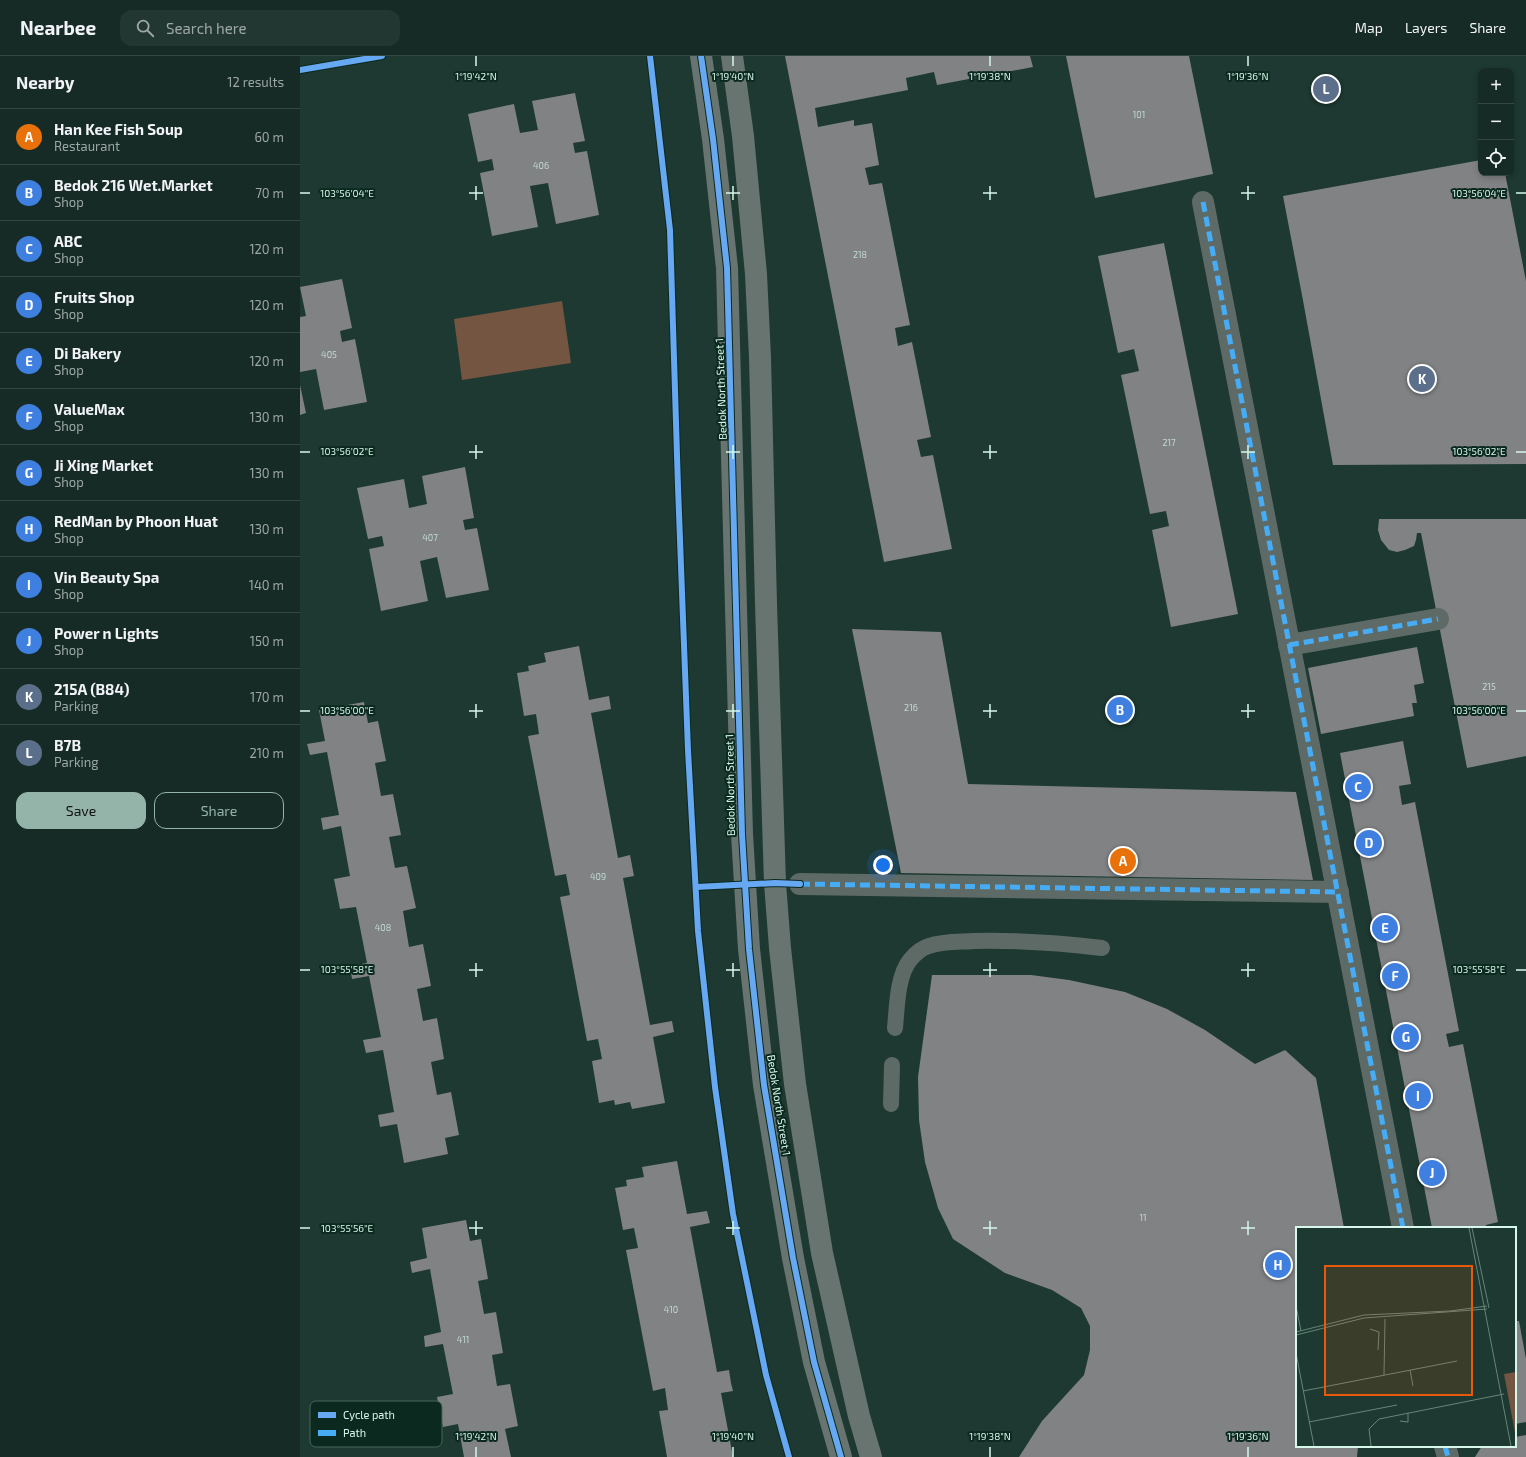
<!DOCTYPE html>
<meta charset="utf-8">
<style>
body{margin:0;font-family:"Exo 2",sans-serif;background:#233732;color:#f1f3f6}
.controls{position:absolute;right:12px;top:12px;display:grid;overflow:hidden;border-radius:8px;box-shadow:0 2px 6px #0003}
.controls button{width:36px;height:36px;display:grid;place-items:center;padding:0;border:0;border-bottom:1px solid #354742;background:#162b25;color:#f1f3f6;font:20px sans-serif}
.you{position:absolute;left:583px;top:809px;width:14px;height:14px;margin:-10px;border:3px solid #fff;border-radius:50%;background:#1a73e8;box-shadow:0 0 0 6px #1a73e833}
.badge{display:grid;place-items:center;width:26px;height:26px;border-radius:50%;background:#95b4a9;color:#fff;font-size:13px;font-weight:700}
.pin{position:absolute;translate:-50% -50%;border:2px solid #fff;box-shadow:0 1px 4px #0006}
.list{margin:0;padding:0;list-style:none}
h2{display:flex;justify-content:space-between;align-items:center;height:52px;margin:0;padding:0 16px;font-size:17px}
h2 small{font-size:13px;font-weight:400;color:#9ea7a7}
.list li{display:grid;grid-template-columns:26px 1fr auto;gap:12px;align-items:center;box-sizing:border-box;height:56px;padding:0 16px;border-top:1px solid #354742}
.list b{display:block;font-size:15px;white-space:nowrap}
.list p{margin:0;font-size:13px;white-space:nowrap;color:#9ea7a7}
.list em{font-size:13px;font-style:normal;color:#9ea7a7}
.actions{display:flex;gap:8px;padding:12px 16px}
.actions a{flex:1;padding:9px 0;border:1px solid #95b4a9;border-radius:12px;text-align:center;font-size:14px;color:#95b4a9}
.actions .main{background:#95b4a9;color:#111}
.icon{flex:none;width:22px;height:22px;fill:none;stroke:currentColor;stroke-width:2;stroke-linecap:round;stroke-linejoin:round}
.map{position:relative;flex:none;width:1226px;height:1401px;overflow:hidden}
header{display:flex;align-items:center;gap:24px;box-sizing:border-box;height:56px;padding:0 20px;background:#162b25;border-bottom:1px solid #354742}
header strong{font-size:19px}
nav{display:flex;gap:22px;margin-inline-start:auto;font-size:14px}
.search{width:280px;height:36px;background:#233732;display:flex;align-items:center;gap:10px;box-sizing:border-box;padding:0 14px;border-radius:12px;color:#9ea7a7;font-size:15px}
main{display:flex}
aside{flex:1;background:#162b25}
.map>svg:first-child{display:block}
.green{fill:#745541}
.building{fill:#818284}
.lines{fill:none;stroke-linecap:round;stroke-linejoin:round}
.lane{stroke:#5e6a66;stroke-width:16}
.street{stroke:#5e6a66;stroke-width:22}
.secondary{stroke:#677470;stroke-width:22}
.quiet{stroke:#46acf6;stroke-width:5;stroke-dasharray:10 5;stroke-linecap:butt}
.cycleway-casing{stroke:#0c291f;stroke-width:8}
.cycleway{stroke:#66a8f1;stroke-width:6}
.ticks{fill:none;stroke:#d6f7ea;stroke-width:1.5}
.labels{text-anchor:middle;stroke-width:4;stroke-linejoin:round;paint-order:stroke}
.number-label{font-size:9px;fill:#c1dad0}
.street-label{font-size:11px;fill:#d6f7ea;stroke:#0c291f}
.inset-road{fill:none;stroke:#67857b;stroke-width:1}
.view{fill:#e8590c;fill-opacity:0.15;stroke:#e8590c;stroke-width:2}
.inset-edge{fill:none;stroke:#d6f7ea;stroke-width:2}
.key{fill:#0c291f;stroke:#49675c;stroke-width:1}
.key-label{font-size:11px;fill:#d6f7ea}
.ticks-label{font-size:10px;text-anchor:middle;fill:#d6f7ea;stroke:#0c291f;stroke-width:4;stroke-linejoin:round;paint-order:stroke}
</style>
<header>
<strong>Nearbee</strong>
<div class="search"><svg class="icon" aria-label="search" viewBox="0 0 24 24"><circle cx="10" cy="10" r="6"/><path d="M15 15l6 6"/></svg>Search here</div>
<nav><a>Map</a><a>Layers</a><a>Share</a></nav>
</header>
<main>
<aside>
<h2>Nearby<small>12 results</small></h2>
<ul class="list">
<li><span class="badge" style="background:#e8710a">A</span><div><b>Han Kee Fish Soup</b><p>Restaurant</p></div><em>60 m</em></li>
<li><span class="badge" style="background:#3f7fe0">B</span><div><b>Bedok 216 Wet.Market</b><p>Shop</p></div><em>70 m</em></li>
<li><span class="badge" style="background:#3f7fe0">C</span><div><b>ABC</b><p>Shop</p></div><em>120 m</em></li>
<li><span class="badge" style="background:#3f7fe0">D</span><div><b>Fruits Shop</b><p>Shop</p></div><em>120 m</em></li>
<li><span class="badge" style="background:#3f7fe0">E</span><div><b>Di Bakery</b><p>Shop</p></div><em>120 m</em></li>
<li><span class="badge" style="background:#3f7fe0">F</span><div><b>ValueMax</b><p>Shop</p></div><em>130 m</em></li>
<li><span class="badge" style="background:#3f7fe0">G</span><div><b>Ji Xing Market</b><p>Shop</p></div><em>130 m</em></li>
<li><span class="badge" style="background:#3f7fe0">H</span><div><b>RedMan by Phoon Huat</b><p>Shop</p></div><em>130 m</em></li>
<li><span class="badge" style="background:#3f7fe0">I</span><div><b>Vin Beauty Spa</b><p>Shop</p></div><em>140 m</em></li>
<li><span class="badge" style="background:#3f7fe0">J</span><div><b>Power n Lights</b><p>Shop</p></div><em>150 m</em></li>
<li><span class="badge" style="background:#5c6f8a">K</span><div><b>215A (B84)</b><p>Parking</p></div><em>170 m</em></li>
<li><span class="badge" style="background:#5c6f8a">L</span><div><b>B7B</b><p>Parking</p></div><em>210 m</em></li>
</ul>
<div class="actions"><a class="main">Save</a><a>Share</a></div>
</aside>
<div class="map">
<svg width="1226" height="1401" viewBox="0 0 1226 1401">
<rect width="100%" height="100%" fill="#1d3931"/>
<polygon class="green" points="262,245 271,307 162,324 154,263"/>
<g class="building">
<polygon points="485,0 730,0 733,11 637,29 634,16 606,22 608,34 515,52 518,71 554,64 554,70 572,67 579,109 565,112 569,129 582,127 610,269 595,272 598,290 612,286 631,381 617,384 621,401 633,399 652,493 584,506"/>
<polygon points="766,0 889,0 913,118 795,142"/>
<polygon points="275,37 285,85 273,87 275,97 287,95 299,159 256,168 248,127 230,130 238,171 192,180 180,117 194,114 192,103 178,106 168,58 214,48 220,77 238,74 232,45"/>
<polygon points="1181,104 1181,117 1205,117 1226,225 1226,408 1033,409 1002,239 983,140"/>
<polygon points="864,187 938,558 871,571 852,474 869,470 866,455 850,458 821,319 839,315 834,293 818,297 798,200"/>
<polygon points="42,223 52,272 40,275 42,286 55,283 67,346 24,354 16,313 0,316 0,261 6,260 0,231"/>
<polygon points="0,329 6,357 0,359"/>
<polygon points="165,411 174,462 163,464 165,474 177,472 189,534 146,542 137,501 120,505 128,545 81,555 69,493 84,490 82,480 68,483 57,432 104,423 109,452 127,448 122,420"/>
<polygon points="1079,463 1226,463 1226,700 1167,712 1121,477 1117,477 1116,484 1114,490 1105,494 1097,496 1089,494 1081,484 1078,474"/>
<polygon points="552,573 641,576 668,728 996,736 1013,824 601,817"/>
<polygon points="279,590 289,644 309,640 311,653 291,657 318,802 330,799 334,820 323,822 350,969 372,965 374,976 353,981 365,1047 332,1053 330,1046 315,1049 314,1044 299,1047 292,1005 302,1003 298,983 287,985 260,841 270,839 266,818 255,820 228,680 239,678 236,658 224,660 217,617 229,615 228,610 246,606 244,597"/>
<polygon points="1117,591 1124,627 1114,629 1117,647 1112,647 1114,660 1021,678 1008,612"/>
<polygon points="64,646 68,667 78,665 86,705 75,707 81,740 93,738 101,779 89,781 95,812 107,810 116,852 103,855 109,891 123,888 131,930 117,933 123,965 137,962 144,1003 131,1006 137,1039 151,1036 159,1079 145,1082 148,1098 104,1107 97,1068 80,1071 78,1059 94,1056 83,994 66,997 63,984 81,981 69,920 52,923 50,910 67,907 56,851 40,853 34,823 50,820 41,770 23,774 21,762 39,759 27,696 10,699 7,688 25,685 19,654"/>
<polygon points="1103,685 1111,728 1099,730 1102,749 1115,746 1159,975 1146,978 1149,991 1163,988 1198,1166 1186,1169 1186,1172 1132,1172 1040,697"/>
<polygon points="632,919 731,919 769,924 825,936 867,953 905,974 955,1008 985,994 1016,1022 1044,1172 997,1172 997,1390 1058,1390 1057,1401 719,1401 742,1365 784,1319 790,1294 790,1270 781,1252 752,1234 705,1217 653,1183 638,1152 625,1106 619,1064 618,1021"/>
<polygon points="377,1105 387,1158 407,1155 410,1167 390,1171 417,1316 429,1314 431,1327 433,1335 421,1337 433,1401 367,1401 359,1355 368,1354 365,1332 353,1335 326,1194 338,1192 334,1172 323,1174 315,1132 327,1130 326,1124 344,1121 342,1111"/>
<polygon points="166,1164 170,1185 181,1183 188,1223 178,1225 184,1258 196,1256 203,1297 192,1299 197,1330 210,1328 218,1370 205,1373 211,1401 164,1401 158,1368 143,1371 137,1341 153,1338 143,1288 125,1291 124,1280 141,1276 130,1213 112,1217 110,1206 127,1202 122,1172"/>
<polygon points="1215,1265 1219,1265 1226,1303 1226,1366 1215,1368"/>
<polygon points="1226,1379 1226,1401 1175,1401 1182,1390 1215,1390 1215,1381"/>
</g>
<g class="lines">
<g class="lane">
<path d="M595 972C597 952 597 920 610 904 615 898 621 892 629 890 643 885 659 886 674 885 717 884 759 887 802 892"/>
<polyline points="591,1048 592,1009"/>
</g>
<g class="street">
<polyline points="903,146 1103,1172"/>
<polyline points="989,589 1138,563"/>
<polyline points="500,828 1038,836"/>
<polyline points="1145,1390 1148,1401"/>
</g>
<g class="secondary">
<polyline points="401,0 413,83 427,212 442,778 449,893 464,1029 493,1202 514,1306 541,1401"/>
<polyline points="432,0 443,80 456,218 460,301 466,548 475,827 480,892 495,1028 522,1197 559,1360 571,1401"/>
</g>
<g class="quiet">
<polyline points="903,146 1103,1172"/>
<polyline points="989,589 1138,563"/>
<polyline points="500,828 1038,836"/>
<polyline points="1145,1390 1148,1401"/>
</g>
<g class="cycleway-casing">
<g id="cycleway">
<polyline points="350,0 370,174 378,431 388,694 398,875 415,1031 433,1158 466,1319 489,1401"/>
<polyline points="401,0 413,83 427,212 442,778 449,893 464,1029 493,1202 514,1306 541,1401"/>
<polyline points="0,14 82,0"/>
<polyline points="396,831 475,827 500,828"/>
</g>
</g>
<use href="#cycleway" class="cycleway"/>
</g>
<path class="ticks" d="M176 0V10M433 0V10M690 0V10M948 0V10M176 130V144M433 130V144M690 130V144M948 130V144M0 137H10M169 137H183M426 137H440M683 137H697M941 137H955M1216 137H1226M176 389V403M433 389V403M690 389V403M948 389V403M0 396H10M169 396H183M426 396H440M683 396H697M941 396H955M1216 396H1226M176 648V662M433 648V662M690 648V662M948 648V662M0 655H10M169 655H183M426 655H440M683 655H697M941 655H955M1216 655H1226M176 907V921M433 907V921M690 907V921M948 907V921M0 914H10M169 914H183M426 914H440M683 914H697M941 914H955M1216 914H1226M176 1165V1179M433 1165V1179M690 1165V1179M948 1165V1179M0 1172H10M169 1172H183M426 1172H440M683 1172H697M941 1172H955M176 1391V1401M433 1391V1401M690 1391V1401M948 1391V1401"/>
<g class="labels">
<g class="number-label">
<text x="839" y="62">101</text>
<text x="241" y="113">406</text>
<text x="560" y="202">218</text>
<text x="29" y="302">405</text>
<text x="869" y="390">217</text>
<text x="130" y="485">407</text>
<text x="1189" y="634">215</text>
<text x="611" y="655">216</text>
<text x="298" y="824">409</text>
<text x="83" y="875">408</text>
<text x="843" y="1165">11</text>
<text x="371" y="1257">410</text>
<text x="163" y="1287">411</text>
</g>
<g class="street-label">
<text transform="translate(421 333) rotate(-92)" y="4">Bedok North Street 1</text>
<text transform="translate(430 729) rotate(-91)" y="4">Bedok North Street 1</text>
<text transform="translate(479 1049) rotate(81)" y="4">Bedok North Street 1</text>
</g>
</g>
<g transform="translate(996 1171)">
<rect width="220" height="220" fill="#1d3931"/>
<path d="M220 145V211L208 147Z" fill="#745541"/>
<path class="inset-road" d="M173 1 215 219M176 1 193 81M0 79 5 104M74 102 83 105 82 123M0 105 68 88 154 84 191 79M0 108 68 91 191 82M0 126 18 219M114 143 117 159M88 148 89 92M7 164 161 134M104 194 112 195V186M13 195 101 178M75 219 73 202 83 192 208 167"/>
<path class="view" d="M29 39H176V168H29Z"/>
<rect width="220" height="220" class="inset-edge"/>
</g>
<rect x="10" y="1345" width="132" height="46" rx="6" class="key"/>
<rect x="18" y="1356" width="18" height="6" fill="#66a8f1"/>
<rect x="18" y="1374" width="18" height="6" fill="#46acf6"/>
<g class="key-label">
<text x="43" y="1363">Cycle path</text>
<text x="43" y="1381">Path</text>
</g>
<g class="ticks-label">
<text x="176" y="24">1°19'42"N</text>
<text x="433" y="24">1°19'40"N</text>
<text x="690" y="24">1°19'38"N</text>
<text x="948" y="24">1°19'36"N</text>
<text x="1179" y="141">103°56'04"E</text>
<text x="47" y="141">103°56'04"E</text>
<text x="1179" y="399">103°56'02"E</text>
<text x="47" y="399">103°56'02"E</text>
<text x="1179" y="658">103°56'00"E</text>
<text x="47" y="658">103°56'00"E</text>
<text x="1179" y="917">103°55'58"E</text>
<text x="47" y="917">103°55'58"E</text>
<text x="47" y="1176">103°55'56"E</text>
<text x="176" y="1384">1°19'42"N</text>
<text x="433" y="1384">1°19'40"N</text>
<text x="690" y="1384">1°19'38"N</text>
<text x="948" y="1384">1°19'36"N</text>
</g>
</svg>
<div class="controls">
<button>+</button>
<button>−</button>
<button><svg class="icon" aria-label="locate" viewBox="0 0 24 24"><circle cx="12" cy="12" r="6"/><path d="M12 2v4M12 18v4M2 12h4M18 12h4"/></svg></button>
</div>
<div class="you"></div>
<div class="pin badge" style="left:823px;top:805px;background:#e8710a">A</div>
<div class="pin badge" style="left:820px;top:654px;background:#3f7fe0">B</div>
<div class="pin badge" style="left:1058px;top:731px;background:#3f7fe0">C</div>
<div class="pin badge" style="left:1069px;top:787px;background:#3f7fe0">D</div>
<div class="pin badge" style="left:1085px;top:872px;background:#3f7fe0">E</div>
<div class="pin badge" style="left:1095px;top:920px;background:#3f7fe0">F</div>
<div class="pin badge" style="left:1106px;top:981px;background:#3f7fe0">G</div>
<div class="pin badge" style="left:978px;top:1209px;background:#3f7fe0">H</div>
<div class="pin badge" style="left:1118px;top:1040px;background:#3f7fe0">I</div>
<div class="pin badge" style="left:1132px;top:1117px;background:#3f7fe0">J</div>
<div class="pin badge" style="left:1122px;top:323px;background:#5c6f8a">K</div>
<div class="pin badge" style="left:1026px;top:33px;background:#5c6f8a">L</div>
</div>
</main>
